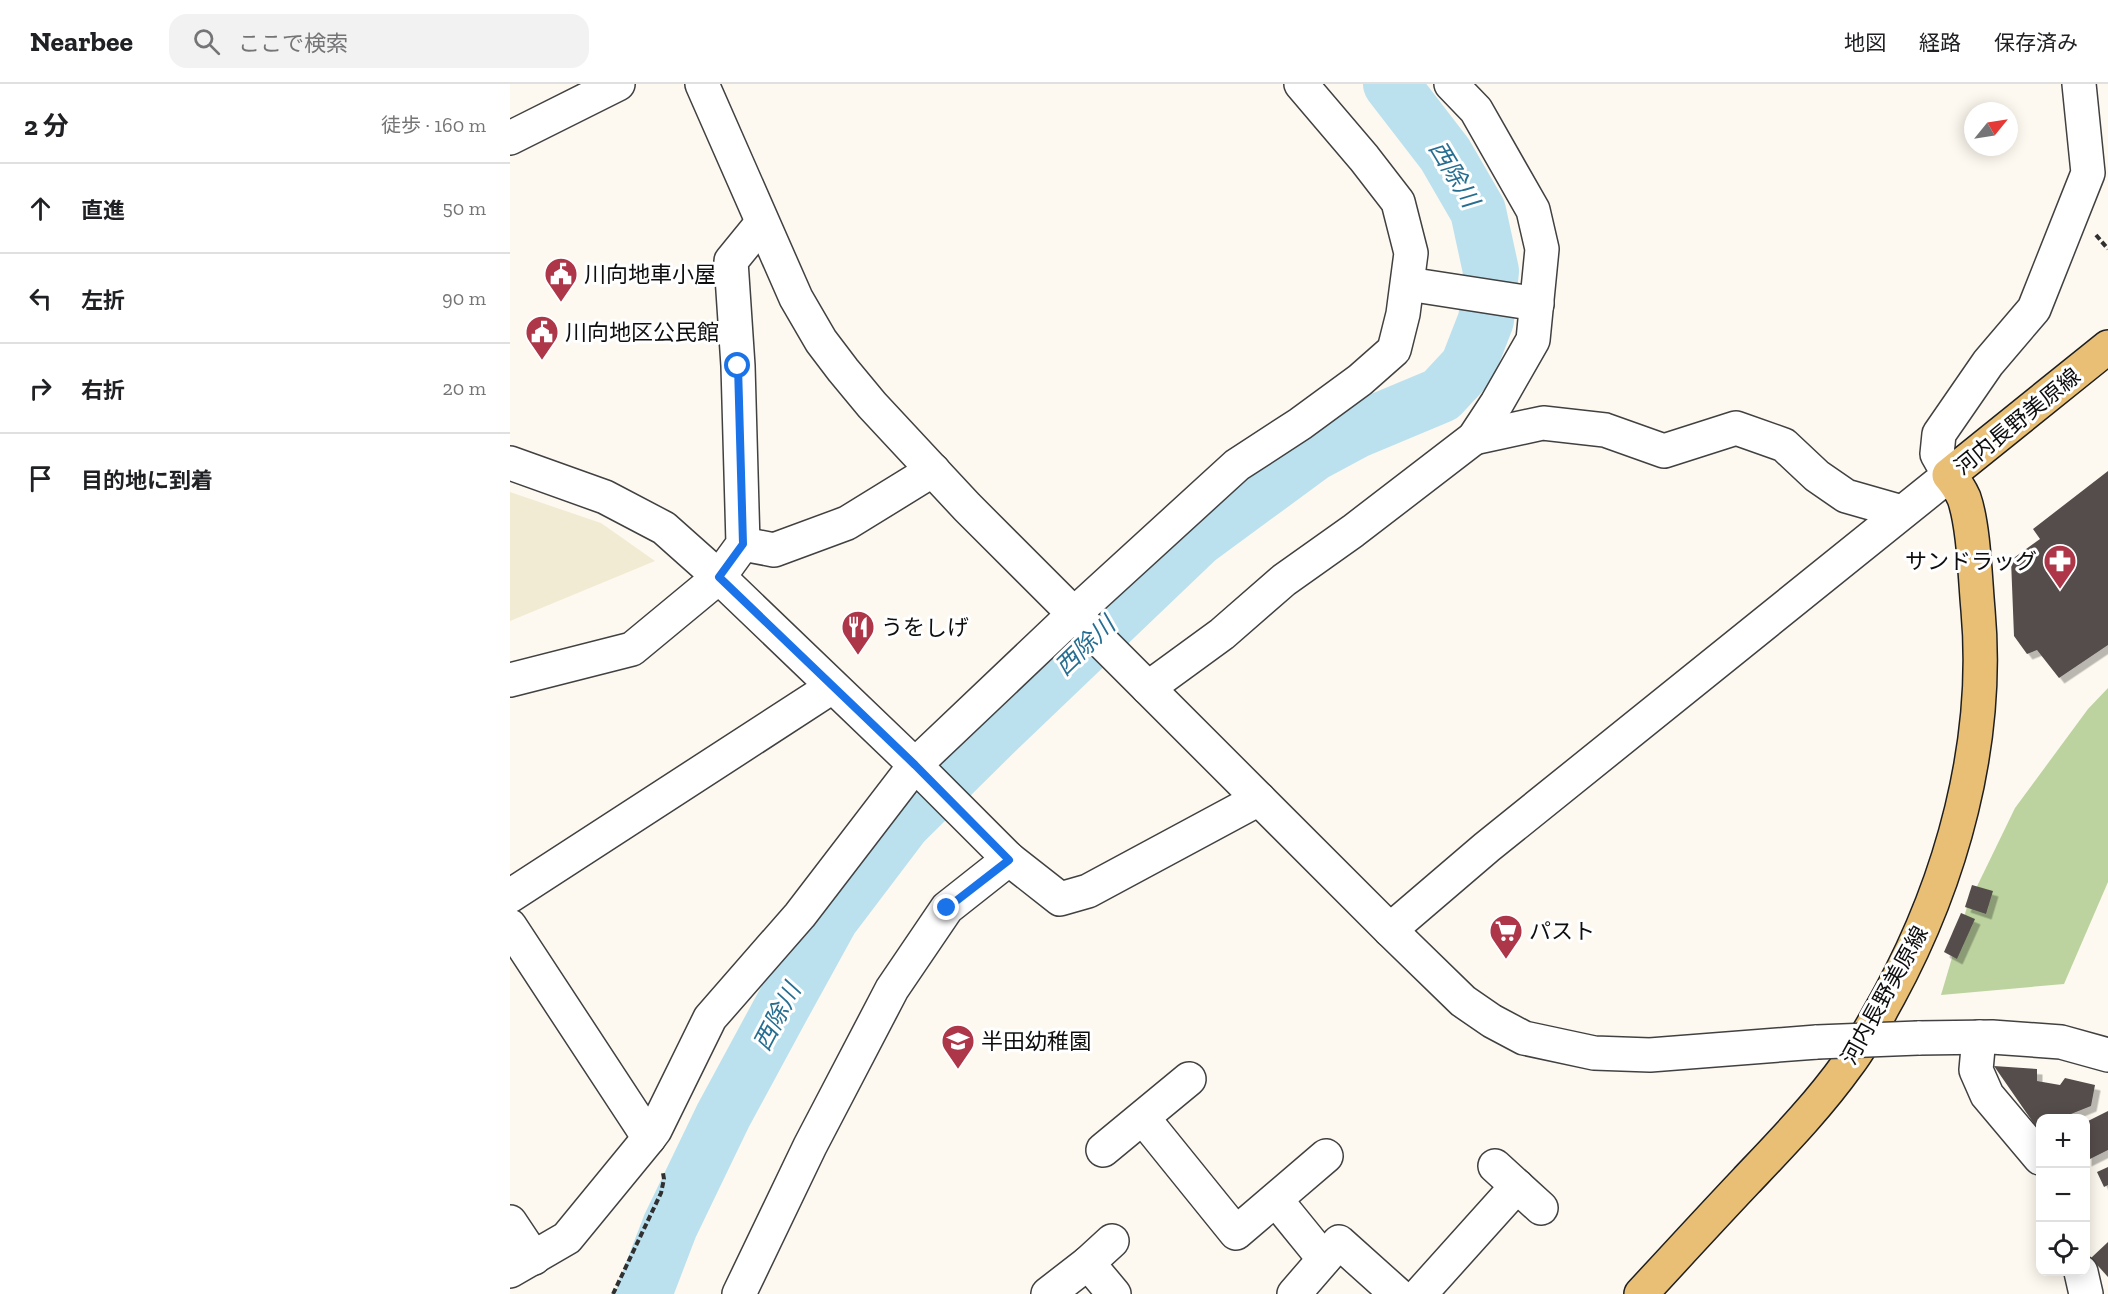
<!DOCTYPE html>
<html lang="ja">
<meta charset="utf-8">
<style>
body{margin:0;font-family:"Zilla Slab","Noto Sans JP",serif;background:#f2f2f2;color:#202124}
.controls{position:absolute;right:18px;bottom:18px;display:grid;overflow:hidden;border-radius:12px;box-shadow:0 3px 15px #0003}
.controls button{width:54px;height:54px;display:grid;place-items:center;padding:0;border:0;border-bottom:2px solid #e0e0e0;background:#fff;color:#202124;font:30px sans-serif}
.compass{position:absolute;left:1454px;top:18px;width:54px;height:54px;border-radius:50%;background:#fff;box-shadow:0 3px 15px #0003;rotate:60deg}
.stop{position:absolute;width:18px;height:18px;margin:-14px;border:4px solid #1a73e8;border-radius:50%;background:#fff}
.stop.end{background:#1a73e8;border-color:#fff;box-shadow:0 2px 6px #0008}
.list{margin:0;padding:0;list-style:none}
h2{display:flex;justify-content:space-between;align-items:center;height:78px;margin:0;padding:0 24px;font-size:26px}
h2 small{font-size:20px;font-weight:400;color:#757577}
.list li{display:grid;grid-template-columns:39px 1fr auto;gap:18px;align-items:center;box-sizing:border-box;height:90px;padding:0 24px;border-top:2px solid #e0e0e0}
.list b{display:block;font-size:22px;white-space:nowrap}
.list em{font-size:20px;font-style:normal;color:#757577}
.icon{flex:none;width:33px;height:33px;fill:none;stroke:currentColor;stroke-width:2;stroke-linecap:round;stroke-linejoin:round}
.map{position:relative;flex:none;width:1598px;height:1210px;overflow:hidden}
header{display:flex;align-items:center;gap:36px;box-sizing:border-box;height:84px;padding:0 30px;background:#fff;border-bottom:2px solid #e0e0e0}
header strong{font-size:28px}
nav{display:flex;gap:33px;margin-inline-start:auto;font-size:21px}
.search{width:420px;height:54px;background:#f2f2f2;display:flex;align-items:center;gap:15px;box-sizing:border-box;padding:0 21px;border-radius:18px;color:#757577;font-size:22px}
main{display:flex}
aside{flex:1;background:#fff}
.map>svg:first-child{display:block}
.farmland{fill:#f1ebd3}
.forest{fill:#bcd39f}
.lines{fill:none;stroke-linecap:round;stroke-linejoin:round}
.river{stroke:#bbe1ef;stroke-width:56}
.building{fill:#554e4b;filter:url(#shadow)}
.minor-casing{stroke:#414141;stroke-width:36}
.major-casing{stroke:#1f1f1f;stroke-width:36}
.path{stroke:#303030;stroke-width:4;stroke-dasharray:6 3;stroke-linecap:butt}
.minor{stroke:#fff;stroke-width:33}
.major{stroke:#e8bf75;stroke-width:33}
.minor-bridge-casing{stroke:#414141;stroke-width:36;stroke-linecap:butt}
.minor-bridge{stroke:#fff;stroke-width:33}
.route{stroke:#1a73e8;stroke-width:8}
.labels{text-anchor:middle;stroke-width:6;stroke-linejoin:round;paint-order:stroke}
.poi-label{font-size:22px;fill:#0e0e0e;stroke:#fff;text-anchor:start}
.street-label{font-size:22px;fill:#0e0e0e;stroke:#fff}
.water-label{font-size:24px;font-style:italic;fill:#266e91;stroke:#fff}
</style>
<header>
<strong>Nearbee</strong>
<div class="search"><svg class="icon" aria-label="search" viewBox="0 0 24 24"><circle cx="10" cy="10" r="6"/><path d="M15 15l6 6"/></svg>ここで検索</div>
<nav><a>地図</a><a>経路</a><a>保存済み</a></nav>
</header>
<main>
<aside>
<h2>2 分<small>徒歩 · 160 m</small></h2>
<ul class="list">
<li><svg class="icon" aria-label="ahead" viewBox="0 0 24 24"><path d="M12 20V5M6 11l6-6 6 6"/></svg><div><b>直進</b></div><em>50 m</em></li>
<li><svg class="icon" aria-label="left" viewBox="0 0 24 24"><path d="M17 20v-9H6M10 6l-5 5 5 5"/></svg><div><b>左折</b></div><em>90 m</em></li>
<li><svg class="icon" aria-label="right" viewBox="0 0 24 24"><path d="M7 20v-9h11M14 6l5 5-5 5"/></svg><div><b>右折</b></div><em>20 m</em></li>
<li><svg class="icon" aria-label="arrive" viewBox="0 0 24 24"><path d="M6 21V4h12l-3 4 3 4H6"/></svg><div><b>目的地に到着</b></div></li>
</ul>
</aside>
<div class="map">
<svg width="1598" height="1210" viewBox="0 0 1598 1210">
<defs>
<filter id="shadow"><feDropShadow dx="5.5" dy="5.5" stdDeviation="0" flood-color="#0004"/></filter>
</defs>
<rect width="100%" height="100%" fill="#fdf9f0"/>
<polygon class="farmland" points="0,408 91,439 145,477 0,537"/>
<polygon class="forest" points="1598,604 1598,798 1554,900 1431,911 1457,823 1505,724 1578,625"/>
<g class="lines">
<polyline class="river" points="134,1210 160,1142 213,1032 272,923 321,834 393,739 487,646 687,455 804,369 845,347 931,311 958,282 976,236 981,187 968,127 935,70 881,0"/>
</g>
<g class="building">
<polygon points="1598,387 1598,561 1549,594 1527,566 1517,570 1504,552 1501,476 1530,455 1523,445"/>
<polygon points="1462,801 1483,807 1476,830 1455,823"/>
<polygon points="1451,829 1465,835 1447,875 1434,868"/>
<polygon points="1484,982 1527,985 1527,997 1550,1001 1555,994 1585,1001 1581,1022 1551,1034 1530,1034 1530,1043 1527,1044"/>
<polygon points="1598,1027 1598,1066 1576,1077 1576,1038"/>
<polygon points="1598,1083 1598,1101 1594,1103 1587,1088"/>
<polygon points="1598,1158 1598,1193 1581,1174"/>
</g>
<g class="lines">
<g class="minor-casing">
<g id="minor">
<polyline points="192,0 286,214 311,257 333,286 362,321 457,423 880,846 953,917 982,937 1014,954 1084,969 1140,971 1307,958"/>
<polyline points="0,54 108,0"/>
<polyline points="898,200 1027,220"/>
<polyline points="964,354 1033,339 1095,346 1154,367 1226,344 1274,361 1307,392 1336,412 1392,428"/>
<polyline points="0,379 95,413 154,444 209,493 405,681 499,775 550,815 578,807 749,715"/>
<polyline points="233,460 264,466 337,439 423,386"/>
<polyline points="0,596 122,565 209,493 233,460 228,282 221,177 252,139"/>
<polyline points="638,604 712,550 774,496 843,447 964,354 987,319 1023,256 1032,165 1023,126 966,26 941,0"/>
<polyline points="0,812 322,603"/>
<polyline points="0,842 139,1054"/>
<polyline points="880,846 977,763 1439,391 1427,370 1429,350 1478,279 1524,225 1578,89 1569,0"/>
<polyline points="1469,953 1466,986 1477,1011 1530,1074"/>
<polyline points="1408,954 1482,953 1551,958 1598,971"/>
<polyline points="633,1034 726,1149 816,1072"/>
<polyline points="593,1066 679,995"/>
<polyline points="985,1082 1031,1124"/>
<polyline points="766,1116 814,1175"/>
<polyline points="0,1138 24,1174"/>
<polyline points="578,1179 602,1157"/>
<polyline points="0,1187 57,1154 139,1054 145,1046 200,934 290,831 405,681 564,530 727,381 790,340 850,296 884,266 893,230 901,169 888,118 854,74 791,0"/>
<polyline points="1571,1188 1576,1210"/>
<polyline points="229,1210 300,1062 382,905 437,824 499,775"/>
<polyline points="538,1210 578,1179 604,1210"/>
<polyline points="784,1210 829,1158 887,1210"/>
<polyline points="910,1210 1007,1102"/>
</g>
</g>
<g class="major-casing">
<path id="major" d="M1131 1210C1166 1172 1201 1134 1236 1097 1272 1059 1308 1022 1338 980 1354 959 1366 935 1379 912 1442 796 1480 659 1468 526 1465 494 1464 443 1454 414 1450 405 1445 398 1439 391L1598 263"/>
</g>
<g class="path">
<polyline points="1586,151 1598,165"/>
<polyline points="103,1210 151,1109 154,1095 153,1089"/>
</g>
<use href="#minor" class="minor"/>
<use href="#major" class="major"/>
<g class="minor-bridge-casing">
<polyline id="minor-bridge" points="1307,958 1408,954"/>
</g>
<use href="#minor-bridge" class="minor-bridge"/>
</g>
<g class="lines">
<polyline class="route" points="228,282 233,460 209,493 405,681 499,776 437,824"/>
</g>
<defs>
<g id="civic-pin" transform="scale(1.725)"><path d="M0 17L-7.5 6A9.5 9.5 0 1 1 7.5 6Z" fill="#ad3649" stroke="#fff"/><path d="M-.6-6.5H3V-4.5H.6V-3L4-1V1h2V6H-6V1h2V-1L-.6-3ZM-1.2 2.5V6h2.4V2.5Z" fill="#fff"/></g>
<g id="pharmacy-pin" transform="scale(1.725)"><path d="M0 17L-7.5 6A9.5 9.5 0 1 1 7.5 6Z" fill="#ad3649" stroke="#fff"/><path d="M-2-6h4v4h4v4h-4v4h-4v-4h-4v-4h4Z" fill="#fff"/></g>
<g id="restaurant-pin" transform="scale(1.725)"><path d="M0 17L-7.5 6A9.5 9.5 0 1 1 7.5 6Z" fill="#ad3649" stroke="#fff"/><path d="M-5-6h1v4h1v-4h1v4h1v-4h1v5L-1.5 .5V6h-2V.5L-5-1ZM5-6V6H3V1.5H1.5Q1.5-4 5-6Z" fill="#fff"/></g>
<g id="supermarket-pin" transform="scale(1.725)"><path d="M0 17L-7.5 6A9.5 9.5 0 1 1 7.5 6Z" fill="#ad3649" stroke="#fff"/><path d="M-6-5.5h2.5l.6 2H6L4.5 2H-2.5L-4.4-4H-6ZM-1.5 3.2a1.3 1.3 0 1 0 .1 0ZM3 3.2a1.3 1.3 0 1 0 .1 0Z" fill="#fff"/></g>
<g id="school-pin" transform="scale(1.725)"><path d="M0 17L-7.5 6A9.5 9.5 0 1 1 7.5 6Z" fill="#ad3649" stroke="#fff"/><path d="M0-5L7-2L0 1L-7-2ZM-4 1L0 2.5L4 1V4Q0 6-4 4Z" fill="#fff"/></g>
</defs>
<g fill-rule="evenodd">
<use href="#civic-pin" x="51" y="190"/>
<use href="#civic-pin" x="32" y="248"/>
<use href="#pharmacy-pin" x="1550" y="477"/>
<use href="#restaurant-pin" x="348" y="543"/>
<use href="#supermarket-pin" x="996" y="847"/>
<use href="#school-pin" x="448" y="957"/>
</g>
<g class="labels">
<g class="poi-label">
<text x="74" y="198">川向地車小屋</text>
<text x="55" y="256">川向地区公民館</text>
<text x="1527" y="485" text-anchor="end">サンドラッグ</text>
<text x="371" y="551">うをしげ</text>
<text x="1019" y="855">パスト</text>
<text x="471" y="965">半田幼稚園</text>
</g>
<g class="street-label">
<text transform="translate(1507 337) rotate(-39)" y="8">河内長野美原線</text>
<text transform="translate(1374 911) rotate(-61)" y="8">河内長野美原線</text>
</g>
<g class="water-label">
<text transform="translate(944 90) rotate(59)" y="8">西除川</text>
<text transform="translate(575 562) rotate(-44)" y="8">西除川</text>
<text transform="translate(267 933) rotate(-62)" y="8">西除川</text>
</g>
</g>
</svg>
<div class="controls">
<button>+</button>
<button>−</button>
<button><svg class="icon" aria-label="locate" viewBox="0 0 24 24"><circle cx="12" cy="12" r="6"/><path d="M12 2v4M12 18v4M2 12h4M18 12h4"/></svg></button>
</div>
<svg class="compass" viewBox="-18 -18 36 36"><path d="M0-13l5 13h-10z" fill="#e53935"/><path d="M0 13l5-13h-10z" fill="#757577"/></svg>
<div class="stop" style="left:228px;top:282px"></div>
<div class="stop end" style="left:437px;top:824px"></div>
</div>
</main>
